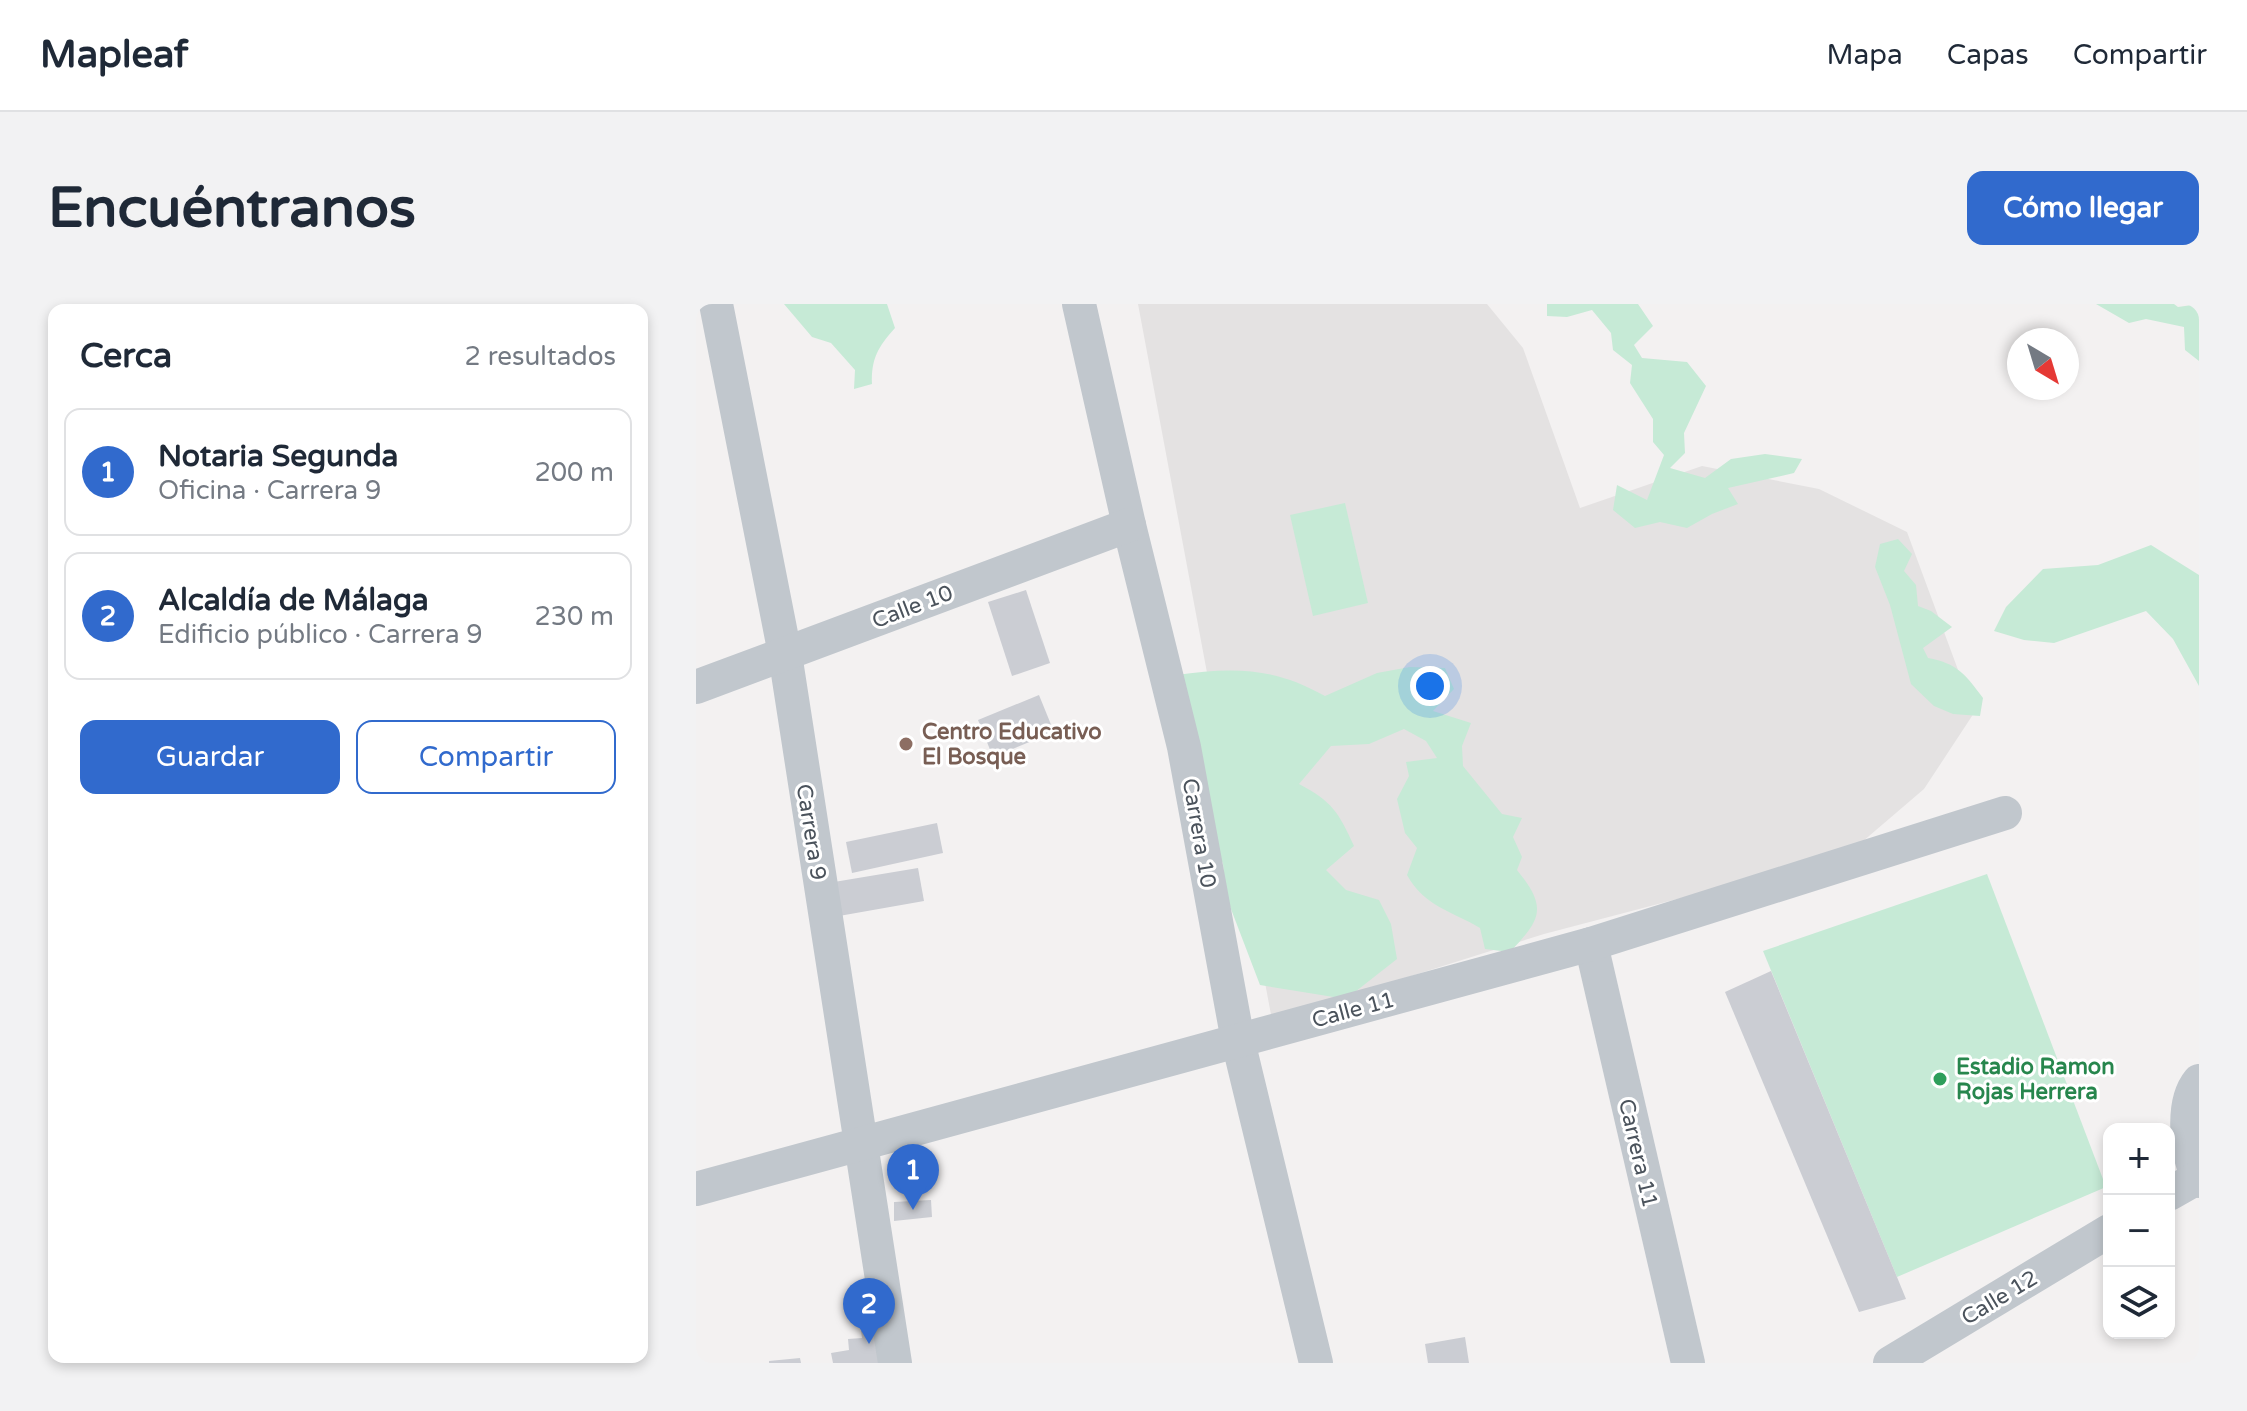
<!DOCTYPE html>
<html lang="es">
<meta charset="utf-8">
<style>
body{margin:0;font-family:"Varela Round",sans-serif;background:#f2f2f3;color:#1f2937}
.controls{position:absolute;right:24px;bottom:24px;display:grid;overflow:hidden;border-radius:16px;box-shadow:0 4px 12px #0003}
.controls button{width:72px;height:72px;display:grid;place-items:center;padding:0;border:0;border-bottom:2px solid #e0e1e3;background:#fff;color:#1f2937;font:40px sans-serif}
.compass{position:absolute;left:1311px;top:24px;width:72px;height:72px;border-radius:50%;background:#fff;box-shadow:0 4px 12px #0003;rotate:142deg}
.you{position:absolute;left:734px;top:382px;width:28px;height:28px;margin:-20px;border:6px solid #fff;border-radius:50%;background:#1a73e8;box-shadow:0 0 0 12px #1a73e833}
.badge{display:grid;place-items:center;width:52px;height:52px;border-radius:50%;background:#316acd;color:#fff;font-size:26px;font-weight:700}
.pin{position:absolute;translate:-50% -66px;filter:drop-shadow(0 2px 4px #0008)}
.pin::after{content:'';position:absolute;top:42px;width:28px;height:24px;background:inherit;clip-path:polygon(0 0,100% 0,50% 100%)}
.list{margin:0;padding:0;list-style:none}
h2{display:flex;justify-content:space-between;align-items:center;height:104px;margin:0;padding:0 32px;font-size:34px}
h2 small{font-size:26px;font-weight:400;color:#747a83}
.list li{display:grid;grid-template-columns:52px 1fr auto;gap:24px;align-items:center;box-sizing:border-box;height:128px;margin:0 16px 16px;padding:0 16px;border:2px solid #e0e1e3;border-radius:16px}
.list b{display:block;font-size:30px;white-space:nowrap}
.list p{margin:0;font-size:26px;white-space:nowrap;color:#747a83}
.list em{font-size:26px;font-style:normal;color:#747a83}
.actions{display:flex;gap:16px;padding:24px 32px}
.actions a{flex:1;padding:18px 0;border:2px solid #316acd;border-radius:16px;text-align:center;font-size:28px;color:#316acd}
.actions .main{background:#316acd;color:#fff}
.icon{flex:none;width:44px;height:44px;fill:none;stroke:currentColor;stroke-width:2;stroke-linecap:round;stroke-linejoin:round}
.map{position:relative;flex:none;width:1503px;height:1059px;overflow:hidden;border-radius:16px}
header{display:flex;align-items:center;gap:48px;box-sizing:border-box;height:112px;padding:0 40px;background:#fff;border-bottom:2px solid #e0e1e3}
header strong{font-size:38px}
nav{display:flex;gap:44px;margin-inline-start:auto;font-size:28px}
.intro{display:flex;align-items:center;justify-content:space-between;box-sizing:border-box;height:192px;padding:0 48px}
h1{margin:0;font-size:56px}
.button{padding:20px 36px;border-radius:16px;background:#316acd;color:#fff;font-size:28px;font-weight:700}
main{display:flex;gap:48px;padding:0 48px}
aside{flex:1;background:#fff;border-radius:16px;box-shadow:0 4px 12px #0003}
.map>svg:first-child{display:block}
.education{fill:#e4e2e2}
.green{fill:#c6ead6}
.building{fill:#cbcdd3}
.lines{fill:none;stroke-linecap:round;stroke-linejoin:round}
.minor{stroke:#c1c7cd;stroke-width:34}
.education-dot{fill:#8d6e63;stroke:#fff;stroke-width:3}
.leisure-dot{fill:#2e9e5b;stroke:#fff;stroke-width:3}
.labels{text-anchor:middle;stroke-width:6;stroke-linejoin:round;paint-order:stroke}
.street-label{font-size:22px;fill:#4b535c;stroke:#fff}
.education-label{font-size:22px;font-weight:bold;fill:#785e54;stroke:#fff;text-anchor:start}
.leisure-label{font-size:22px;font-weight:bold;fill:#27864d;stroke:#fff;text-anchor:start}
</style>
<header>
<strong>Mapleaf</strong>
<nav><a>Mapa</a><a>Capas</a><a>Compartir</a></nav>
</header>
<div class="intro"><h1>Encuéntranos</h1><a class="button">Cómo llegar</a></div>
<main>
<aside>
<h2>Cerca<small>2 resultados</small></h2>
<ul class="list">
<li><span class="badge">1</span><div><b>Notaria Segunda</b><p>Oficina · Carrera 9</p></div><em>200 m</em></li>
<li><span class="badge">2</span><div><b>Alcaldía de Málaga</b><p>Edificio público · Carrera 9</p></div><em>230 m</em></li>
</ul>
<div class="actions"><a class="main">Guardar</a><a>Compartir</a></div>
</aside>
<div class="map">
<svg width="1503" height="1059" viewBox="0 0 1503 1059">
<rect width="100%" height="100%" fill="#f3f1f1"/>
<polygon class="education" points="442,0 791,0 827,44 884,204 1006,162 1123,185 1211,228 1278,409 1228,485 1152,550 848,630 576,716"/>
<g class="green">
<path d="M88 0H191L199 24C182 43 175 55 176 80L158 85 159 66 135 39 116 33Z"/>
<polygon points="851,0 942,0 957,22 938,41 946,54 991,58 1010,82 988,129 989,149 974,164 1009,174 1035,155 1069,150 1106,155 1098,169 1032,184 1042,200 1016,210 991,224 964,218 939,224 917,206 921,181 951,196 968,151 957,138 957,115 934,79 936,61 917,46 915,29 896,6 871,13 851,12"/>
<polygon points="1400,0 1478,0 1482,3 1503,0 1503,57 1489,46 1488,23 1450,15 1433,19"/>
<polygon points="649,199 672,299 617,312 594,211"/>
<path d="M1202 235 1216 250 1208 267 1220 281 1222 302 1235 307 1256 323 1227 344 1232 354C1261 359 1270 371 1287 394L1284 412 1257 410 1238 402 1215 380 1194 301 1179 263 1184 240Z"/>
<polygon points="1455,241 1503,271 1503,382 1477,335 1450,307 1358,339 1328,336 1298,327 1310,303 1347,265 1402,261"/>
<path d="M714 363 749 364 758 385 737 407 775 419 766 442 767 462 806 510 826 514 817 533 826 553 821 566C852 604 845 615 814 648L789 645 784 624C754 606 729 603 711 571L721 544 709 529 701 495 713 472 710 458 741 454 730 437 708 425 673 440 635 442 603 480C636 497 643 509 658 542L630 566 650 586 683 596 695 620 701 655 650 695 564 681 530 592 527 560 509 513 480 371C537 363 578 363 629 392L681 369Z"/>
<polygon points="1291,570 1410,883 1201,973 1067,647"/>
</g>
<g class="building">
<polygon points="330,286 354,359 316,372 292,298"/>
<polygon points="343,391 358,428 297,453 282,416"/>
<polygon points="241,519 247,549 156,569 150,538"/>
<polygon points="222,564 228,597 143,612 138,578"/>
<polygon points="1075,667 1201,973 1210,995 1163,1008 1029,688"/>
<polygon points="235,896 236,913 198,917 198,898"/>
<polygon points="192,1022 197,1059 137,1059 135,1049 153,1046 152,1035 166,1034 165,1027"/>
<polygon points="769,1033 773,1059 732,1059 729,1040"/>
<polygon points="104,1054 105,1059 73,1059 73,1057"/>
</g>
<g class="lines">
<g class="minor">
<polyline points="20,0 89,350 199,1059"/>
<polyline points="383,0 433,221 488,443 542,737 620,1059"/>
<polyline points="0,383 433,221"/>
<polyline points="895,640 992,1059"/>
<path d="M1503 777C1484 800 1491 851 1503 877"/>
<polyline points="0,885 895,640 1309,509"/>
<polyline points="1473,890 1501,874"/>
<polyline points="1194,1059 1413,927"/>
</g>
</g>
<circle class="education-dot" cx="210" cy="440" r="8"/>
<circle class="leisure-dot" cx="1244" cy="775" r="8"/>
<g class="labels">
<g class="street-label">
<text transform="translate(216 302) rotate(-21)" y="8">Calle 10</text>
<text transform="translate(116 528) rotate(81)" y="8">Carrera 9</text>
<text transform="translate(504 529) rotate(80)" y="8">Carrera 10</text>
<text transform="translate(657 705) rotate(-15)" y="8">Calle 11</text>
<text transform="translate(943 849) rotate(77)" y="8">Carrera 11</text>
<text transform="translate(1303 993) rotate(-31)" y="8">Calle 12</text>
</g>
<g class="education-label">
<text x="226" y="435">Centro Educativo<tspan x="226" dy="25">El Bosque</tspan></text>
</g>
<g class="leisure-label">
<text x="1260" y="770">Estadio Ramon<tspan x="1260" dy="25">Rojas Herrera</tspan></text>
</g>
</g>
</svg>
<div class="controls">
<button>+</button>
<button>−</button>
<button><svg class="icon" aria-label="layers" viewBox="0 0 24 24"><path d="M12 4l9 5-9 5-9-5zM3 14l9 5 9-5"/></svg></button>
</div>
<svg class="compass" viewBox="-18 -18 36 36"><path d="M0-13l5 13h-10z" fill="#e53935"/><path d="M0 13l5-13h-10z" fill="#747a83"/></svg>
<div class="you"></div>
<div class="pin badge" style="left:217px;top:906px">1</div>
<div class="pin badge" style="left:173px;top:1040px">2</div>
</div>
</main>
